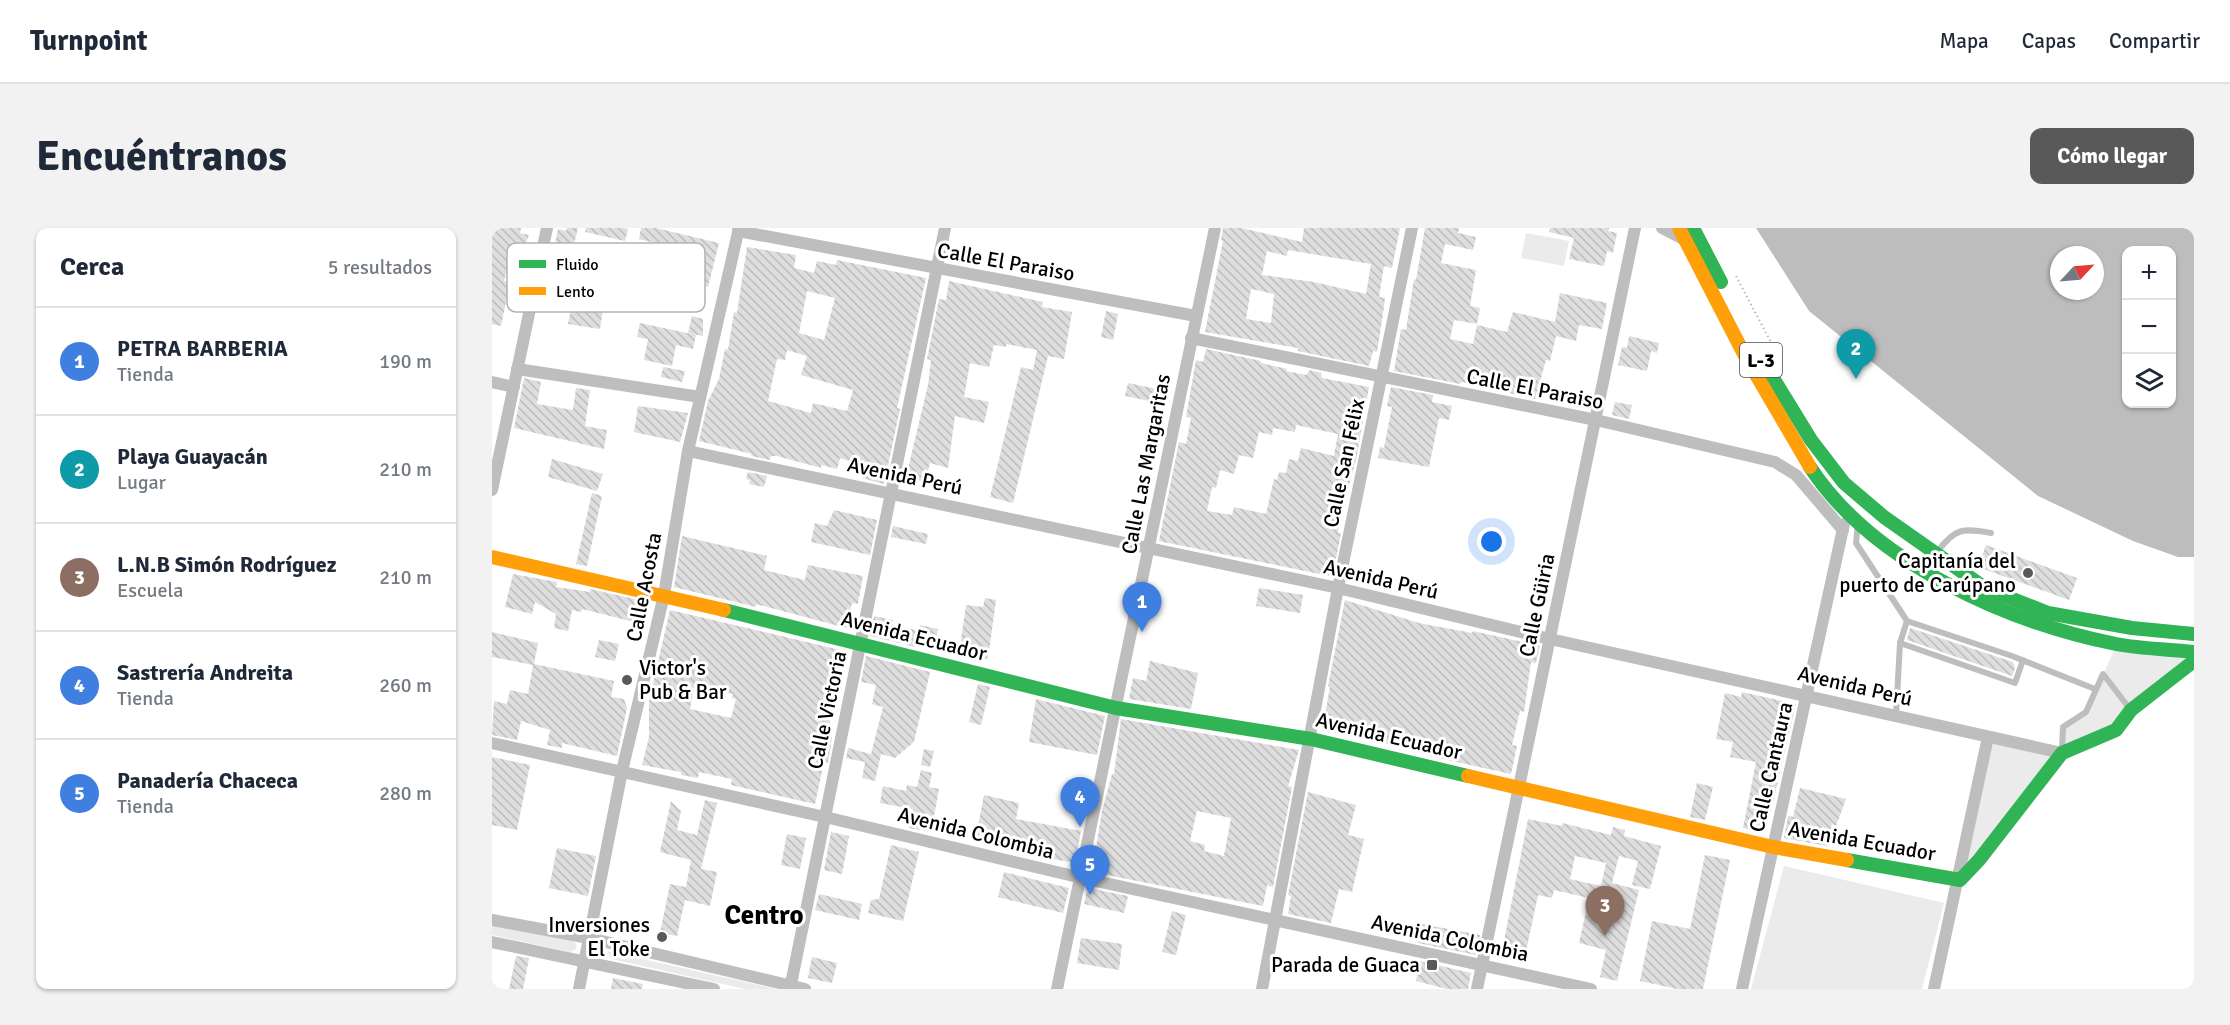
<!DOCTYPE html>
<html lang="es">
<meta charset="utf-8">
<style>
body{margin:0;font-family:Signika,sans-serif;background:#f2f2f3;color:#1f2937}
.controls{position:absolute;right:18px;top:18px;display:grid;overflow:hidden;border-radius:12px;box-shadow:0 2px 4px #0004}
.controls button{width:54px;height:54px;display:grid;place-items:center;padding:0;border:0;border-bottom:2px solid #e0e1e3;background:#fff;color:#1f2937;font:30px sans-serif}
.compass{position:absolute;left:1558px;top:18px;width:54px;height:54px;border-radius:50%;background:#fff;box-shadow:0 2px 4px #0004;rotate:64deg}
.you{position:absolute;left:1000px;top:314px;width:21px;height:21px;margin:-15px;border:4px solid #fff;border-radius:50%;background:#1a73e8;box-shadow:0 0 0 9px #1a73e833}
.badge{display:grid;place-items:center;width:39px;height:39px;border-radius:50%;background:#595959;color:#fff;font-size:20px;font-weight:700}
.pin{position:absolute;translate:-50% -50px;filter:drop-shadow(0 2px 3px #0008)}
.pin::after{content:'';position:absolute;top:32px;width:21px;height:18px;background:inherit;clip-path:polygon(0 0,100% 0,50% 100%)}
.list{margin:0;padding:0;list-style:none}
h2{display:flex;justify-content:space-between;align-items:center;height:78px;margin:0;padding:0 24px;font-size:26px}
h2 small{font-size:20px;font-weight:400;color:#747a83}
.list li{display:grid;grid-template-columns:39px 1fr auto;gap:18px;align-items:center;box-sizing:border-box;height:108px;padding:0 24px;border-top:2px solid #e0e1e3}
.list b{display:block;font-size:22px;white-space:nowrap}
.list p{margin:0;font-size:20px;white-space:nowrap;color:#747a83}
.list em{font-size:20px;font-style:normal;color:#747a83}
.icon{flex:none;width:33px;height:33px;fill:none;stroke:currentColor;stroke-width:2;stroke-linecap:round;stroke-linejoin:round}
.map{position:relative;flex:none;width:1702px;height:761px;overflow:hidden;border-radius:12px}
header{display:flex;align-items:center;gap:36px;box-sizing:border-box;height:84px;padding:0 30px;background:#fff;border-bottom:2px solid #e0e1e3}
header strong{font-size:28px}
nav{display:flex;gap:33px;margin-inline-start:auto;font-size:21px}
.intro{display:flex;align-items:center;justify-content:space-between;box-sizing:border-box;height:144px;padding:0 36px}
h1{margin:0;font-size:42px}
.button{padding:15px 27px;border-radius:12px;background:#595959;color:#fff;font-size:21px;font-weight:700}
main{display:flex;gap:36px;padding:0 36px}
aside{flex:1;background:#fff;border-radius:12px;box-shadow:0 2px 4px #0004}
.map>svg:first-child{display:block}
.green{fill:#ebebeb}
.water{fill:#bdbdbd;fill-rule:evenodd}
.building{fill:url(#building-back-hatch);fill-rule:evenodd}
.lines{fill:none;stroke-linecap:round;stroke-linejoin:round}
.path{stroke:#b9b9b9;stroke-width:2;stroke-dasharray:1.5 3;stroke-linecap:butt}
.lane{stroke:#bebebe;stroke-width:6}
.street{stroke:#bebebe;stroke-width:12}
.fast{stroke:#30b455;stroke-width:14}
.slow{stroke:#ff9f0a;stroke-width:14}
.poi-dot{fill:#595959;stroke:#fff;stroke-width:2}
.labels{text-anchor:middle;stroke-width:6;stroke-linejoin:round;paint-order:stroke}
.shield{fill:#fff;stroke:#4c4c4c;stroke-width:1.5}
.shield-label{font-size:20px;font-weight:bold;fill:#000}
.street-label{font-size:21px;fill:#000;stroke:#fff}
.poi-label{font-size:21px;fill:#000;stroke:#fff;text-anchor:end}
.district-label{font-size:27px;font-weight:bold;fill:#000;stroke:#fff}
.key{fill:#fff;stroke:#b2b2b2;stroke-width:1.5}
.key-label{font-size:16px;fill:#000}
</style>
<header>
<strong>Turnpoint</strong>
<nav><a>Mapa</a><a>Capas</a><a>Compartir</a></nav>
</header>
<div class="intro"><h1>Encuéntranos</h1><a class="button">Cómo llegar</a></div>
<main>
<aside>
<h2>Cerca<small>5 resultados</small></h2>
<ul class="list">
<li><span class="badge" style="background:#3f7fe0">1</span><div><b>PETRA BARBERIA</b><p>Tienda</p></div><em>190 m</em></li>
<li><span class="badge" style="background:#0f9aa8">2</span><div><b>Playa Guayacán</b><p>Lugar</p></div><em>210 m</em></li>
<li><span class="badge" style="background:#8d6e63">3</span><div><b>L.N.B Simón Rodríguez</b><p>Escuela</p></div><em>210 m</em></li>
<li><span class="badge" style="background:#3f7fe0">4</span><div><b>Sastrería Andreita</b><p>Tienda</p></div><em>260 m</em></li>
<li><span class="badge" style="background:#3f7fe0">5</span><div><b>Panadería Chaceca</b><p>Tienda</p></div><em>280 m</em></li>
</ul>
</aside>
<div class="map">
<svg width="1702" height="761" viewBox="0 0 1702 761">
<defs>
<pattern id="building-back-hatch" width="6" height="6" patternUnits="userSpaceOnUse" patternTransform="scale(1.5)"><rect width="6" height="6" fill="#dedede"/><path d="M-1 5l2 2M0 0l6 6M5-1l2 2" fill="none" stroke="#bdbdbd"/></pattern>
</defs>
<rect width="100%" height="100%" fill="#fff"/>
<g class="green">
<polygon points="1034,5 1077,13 1072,38 1029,30"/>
<polygon points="1625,416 1702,424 1624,502 1570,525 1468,652 1496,509 1570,525 1571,499 1594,484"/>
<polygon points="1292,638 1452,675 1430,761 1259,761"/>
<polygon points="0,697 82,713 85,718 83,722 78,724 0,707"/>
<polygon points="115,723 284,761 253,761 119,731"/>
</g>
<path class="water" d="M1264 0H1702V329H1686L1641 313 1546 268 1317 83ZM1634 22H1680V176H1634ZM1567 27H1603V63H1567Z"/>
<g class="building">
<polygon points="0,0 29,0 28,5 37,7 26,36 17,34 12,53 18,55 9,98 0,96"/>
<polygon points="75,0 86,0 82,16 63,16 66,1 74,3"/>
<polygon points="94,0 131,0 136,1 133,13 93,4"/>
<polygon points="149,0 164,0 227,15 216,59 164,46 171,17 147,11"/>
<path d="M731 0H749L810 14 812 0H908L900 40 892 38 887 69 893 70 891 86 885 124 881 123 877 138 806 123V120L713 104 731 13 729 12ZM796 22 879 36 874 66 822 54 770 47 775 23 795 28ZM759 61 782 66 779 95 754 91Z"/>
<polygon points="933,0 967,0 966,5 984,9 981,22 953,16 949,35 984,42 978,78 988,80 985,96 962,92 958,111 981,116 985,97 1015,104 1021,84 1063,94 1068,65 1115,75 1110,101 1087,97 1084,113 1064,108 1058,133 1054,132 1043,171 969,154 968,156 902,143 909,101 914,102 922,51 924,52"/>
<polygon points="1058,0 1117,0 1116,3 1125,5 1121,25 1115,23 1112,38 1077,31 1082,10 1057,4"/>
<path d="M255 19 304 27 302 40 322 45 325 33 344 37 345 32 434 50 405 180 408 181 392 256 370 250 373 239 348 230 345 241 329 237V240L285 228H279L278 232 259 228 260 226 207 213 216 173 227 151 233 121 236 122 242 84 245 85ZM315 63 343 70 332 112 307 105ZM295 122 315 128 309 147 361 162 355 183 321 175 319 185 276 173 285 131 293 132Z"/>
<polygon points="457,53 551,74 550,79 580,84 572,131 556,128 521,275 498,269 529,139 541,142 545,122 514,116 514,119 502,117 497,139 478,135 472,169 497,174 492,195 463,188 456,240 438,235 433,254 414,249 436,157 439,132 435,131 447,71 454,72"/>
<polygon points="80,76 111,81 108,101 76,96"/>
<polygon points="614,83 626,86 621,112 609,109"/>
<polygon points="200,88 211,91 211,108 196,105"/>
<polygon points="148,95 204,107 201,121 184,117 180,138 152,132 156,111 145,109"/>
<polygon points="1137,108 1167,115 1165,125 1159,123 1155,143 1126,137 1130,119 1135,120"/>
<path d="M714 121 769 133V135L795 141 794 143 814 147 818 142 829 145 830 150 877 159 864 232 848 289 846 305H849L844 331 841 330 837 348 667 313 687 214 694 216 699 190 694 189 704 132 711 134ZM804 197 846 206 842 228 809 220 806 233 797 231 794 245 787 244 785 252 782 251 774 286 742 279 740 287 715 283 720 259 724 260 728 242 742 246 747 227 761 230 767 204 780 207 781 200 803 204Z"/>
<polygon points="171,139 193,143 190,154 169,149"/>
<polygon points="32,150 49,154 45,176 81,182 84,160 98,162 93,198 115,202 112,221 22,200"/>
<polygon points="636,155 675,163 672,176 633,168"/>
<polygon points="899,159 941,167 940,174 960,178 957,192 947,190 937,239 886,230 888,219 892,220 900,179 895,178"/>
<polygon points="1123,174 1140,177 1137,191 1120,187"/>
<polygon points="146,178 196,185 188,214 142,204"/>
<polygon points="60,231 111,246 105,263 56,249"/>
<polygon points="256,244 275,248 272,259 257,256 258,252 254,251"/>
<polygon points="100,265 110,268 95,338 84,336"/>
<polygon points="342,282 385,292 378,327 319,314 323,295 335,298"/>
<polygon points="401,298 436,306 434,316 399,309"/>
<polygon points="190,308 275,328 272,342 313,352 316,337 371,348 366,376 360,375 354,400 264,376 264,379 182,359"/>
<polygon points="1494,317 1585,350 1577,372 1486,339"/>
<polygon points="21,346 65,354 64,359 98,364 98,361 151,373 146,395 90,381 89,384 80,382 76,403 62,400 64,386 43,374 40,386 13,379"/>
<polygon points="767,360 811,367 808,385 764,378"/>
<polygon points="493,370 504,372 496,431 467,426 474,377 491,379"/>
<polygon points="853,372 927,395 980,405 981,403 1048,418 1044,435 1039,434 1032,484 1028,483 1020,517 1025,518 1019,546 933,527 933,523 830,503 838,459 836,458"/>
<path d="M178 382 357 424 354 435 350 434 335 508 340 509 339 516 336 535 332 534 323 576 239 557 240 551 207 544 206 550 189 547V544L150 537 157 509V473ZM202 459 241 466 240 470 244 471 239 490 198 481Z"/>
<polygon points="382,388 401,392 400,396 427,403 428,397 446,401 442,419 424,415 423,419 378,408"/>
<polygon points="1418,400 1521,434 1523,440 1520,448 1415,412"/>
<polygon points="0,404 46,415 42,436 122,453 119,469 132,471 135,480 125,528 70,515 70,520 55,517 58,502 29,493 25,512 0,507 2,473 15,476 18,462 36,466 41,437 0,429"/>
<polygon points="107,412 127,416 123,433 103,429"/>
<polygon points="374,428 438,444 422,514 403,530 389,526 383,553 370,550 373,534 354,530 356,520 379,526 391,479 380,476 384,457 369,454"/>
<polygon points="658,433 706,445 699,481 637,471 641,450 654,453"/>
<polygon points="486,456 498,459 489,497 477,494"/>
<polygon points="1250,464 1304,476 1279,583 1276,582 1270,605 1251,600 1264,534 1238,529 1241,514 1224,511 1233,465 1249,469"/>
<polygon points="544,471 613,488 605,527 537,514"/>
<path d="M629 491 807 522 796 558 800 559 781 659 775 657 771 678 600 644 610 583 620 546H622ZM705 583 739 590 732 628 712 623 713 617 698 613Z"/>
<polygon points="432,521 442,523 438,539 429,537"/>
<polygon points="0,529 38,537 25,602 0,597"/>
<polygon points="429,542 440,545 437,559 447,561 439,604 417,600 421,581 388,575 391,558 414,563 415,557 425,559"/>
<polygon points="1205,555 1221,559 1213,592 1198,589"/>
<polygon points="1308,560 1354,571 1344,598 1340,596 1335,618 1292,610 1296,588 1301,589"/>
<polygon points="816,564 864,577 856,607 872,611 860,664 847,661 839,695 796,686 799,668 796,667"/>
<polygon points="492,567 527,575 524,591 589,603 583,635 520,624 510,619 483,614"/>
<polygon points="213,572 225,575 209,641 225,644 218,678 193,672 185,708 168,705 178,656 194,659 199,632 168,624 179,573 189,583 185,602 205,607"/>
<path d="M1036 591 1070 598V595L1119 607 1121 599 1133 602 1132 608 1169 618 1158 661 1140 657 1146 633 1127 628 1120 655 1147 662 1125 753 1108 749 1114 722 1087 715 1097 670 1062 662 1060 670 1046 667 1032 733 1009 728ZM1083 628 1114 635 1109 658 1078 651Z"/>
<polygon points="339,604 357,608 350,646 332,642"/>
<polygon points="295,606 314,610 308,641 289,637"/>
<polygon points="399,617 427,624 411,693 376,685 379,672 387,671"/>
<polygon points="65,620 104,628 96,668 57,660"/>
<polygon points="1213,627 1238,632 1211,761 1185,761 1148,753 1160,693 1198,701"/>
<polygon points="512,644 577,660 571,685 506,669"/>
<polygon points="596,660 636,668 632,685 592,676"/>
<polygon points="327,666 370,676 367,692 323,682"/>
<polygon points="680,683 694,687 684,727 670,724"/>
<polygon points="930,696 988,707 984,727 926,715"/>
<polygon points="589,710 630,716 627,742 585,735"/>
<polygon points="24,728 37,730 31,761 17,761"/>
<polygon points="320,729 345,735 340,755 316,750"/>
<polygon points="928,733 979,745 976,761 955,761 924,753"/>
<polygon points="121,750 151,756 150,761 119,761"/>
</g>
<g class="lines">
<polyline class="path" points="1244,48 1283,122"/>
<g class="lane">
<polyline points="1366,295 1364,315 1415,393"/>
<path d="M1446 323C1463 300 1471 300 1499 305"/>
<polyline points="1408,415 1523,455 1531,432"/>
<polyline points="1404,487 1408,415 1415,393 1520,428 1603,461"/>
<polyline points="1570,521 1571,499 1594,484 1611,446 1638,481"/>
</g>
<g class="street">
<polyline points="1170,0 1193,12"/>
<polyline points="246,3 704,88"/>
<polyline points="699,110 1104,192 1283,234 1304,247 1351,302"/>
<polyline points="25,141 208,169"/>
<polyline points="0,154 22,159"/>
<polyline points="196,223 846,360 1058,411 1570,525"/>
<polyline points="0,262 55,0"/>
<polyline points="0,515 333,589 590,650 1099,761"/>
<polyline points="0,692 97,710 313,761"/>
<polyline points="0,714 222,761"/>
<polyline points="87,761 130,543 172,367 196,223 247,0"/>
<polyline points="298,761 453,0"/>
<polyline points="565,761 723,0"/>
<polyline points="770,761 846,360 920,0"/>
<polyline points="985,761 1143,0"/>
<polyline points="1250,761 1352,296"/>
<polyline points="1442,761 1496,509"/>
</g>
<g class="fast">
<polyline points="1201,0 1229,54"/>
<polyline points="1270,132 1319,212 1352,255 1392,289 1493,360 1556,385 1640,400 1702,406"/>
<path d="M1318 239C1381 335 1515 394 1624 416 1650 421 1676 421 1702 424"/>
<polyline points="232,382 624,480 819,511 976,548"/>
<polyline points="1355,632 1468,652 1487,632 1570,525 1624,502 1639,482 1702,433"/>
</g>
<g class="slow">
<polyline points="1187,0 1252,126 1318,239"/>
<polyline points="0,329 232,382"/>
<polyline points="976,548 1281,619 1355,632"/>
</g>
</g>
<g class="poi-dot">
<circle cx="1536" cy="345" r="6"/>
<circle cx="135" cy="452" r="6"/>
<circle cx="170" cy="709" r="6"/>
<rect x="934" y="731" width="12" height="12" rx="3"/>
</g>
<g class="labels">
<rect class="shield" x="1248" y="115" width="42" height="34" rx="4.5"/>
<g class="shield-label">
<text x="1269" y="139">L-3</text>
</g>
<g class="street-label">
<text transform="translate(514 34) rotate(10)" y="7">Calle El Paraiso</text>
<text transform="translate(1043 161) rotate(11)" y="7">Calle El Paraiso</text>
<text transform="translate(852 235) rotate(-78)" y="7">Calle San Félix</text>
<text transform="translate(654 236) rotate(-79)" y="7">Calle Las Margaritas</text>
<text transform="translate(413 248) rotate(12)" y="7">Avenida Perú</text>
<text transform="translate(889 351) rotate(13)" y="7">Avenida Perú</text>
<text transform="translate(152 359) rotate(-79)" y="7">Calle Acosta</text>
<text transform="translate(1045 377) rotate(-78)" y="7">Calle Güiria</text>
<text transform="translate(422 408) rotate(14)" y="7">Avenida Ecuador</text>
<text transform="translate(1363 458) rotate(13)" y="7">Avenida Perú</text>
<text transform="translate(335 482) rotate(-78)" y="7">Calle Victoria</text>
<text transform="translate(897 508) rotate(13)" y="7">Avenida Ecuador</text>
<text transform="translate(1279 539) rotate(-77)" y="7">Calle Cantaura</text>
<text transform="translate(484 605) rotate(14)" y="7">Avenida Colombia</text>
<text transform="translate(1370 613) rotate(10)" y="7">Avenida Ecuador</text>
<text transform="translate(958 710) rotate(12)" y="7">Avenida Colombia</text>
</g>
<g class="poi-label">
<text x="1524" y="340">Capitanía del<tspan x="1524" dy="24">puerto de Carúpano</tspan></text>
<text x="147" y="447" text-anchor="start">Victor's<tspan x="147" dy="24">Pub &amp; Bar</tspan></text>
<text x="158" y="704">Inversiones<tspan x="158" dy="24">El Toke</tspan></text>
<text x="928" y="744">Parada de Guaca</text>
</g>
<g class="district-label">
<text x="272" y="696">Centro</text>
</g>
</g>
<rect x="15" y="15" width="198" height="69" rx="9" class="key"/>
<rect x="27" y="32" width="27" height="8" fill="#30b455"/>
<rect x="27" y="59" width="27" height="8" fill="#ff9f0a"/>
<g class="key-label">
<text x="64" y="42">Fluido</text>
<text x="64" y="69">Lento</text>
</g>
</svg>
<div class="controls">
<button>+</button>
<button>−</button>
<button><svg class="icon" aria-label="layers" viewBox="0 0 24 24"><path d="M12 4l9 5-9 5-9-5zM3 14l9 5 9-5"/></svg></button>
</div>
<svg class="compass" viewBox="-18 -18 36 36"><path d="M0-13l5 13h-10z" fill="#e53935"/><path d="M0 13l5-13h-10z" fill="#747a83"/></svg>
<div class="you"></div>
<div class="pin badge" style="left:650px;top:404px;background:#3f7fe0">1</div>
<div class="pin badge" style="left:1364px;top:151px;background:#0f9aa8">2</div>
<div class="pin badge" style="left:1113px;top:708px;background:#8d6e63">3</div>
<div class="pin badge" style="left:588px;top:599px;background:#3f7fe0">4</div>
<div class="pin badge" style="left:598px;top:667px;background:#3f7fe0">5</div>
</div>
</main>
